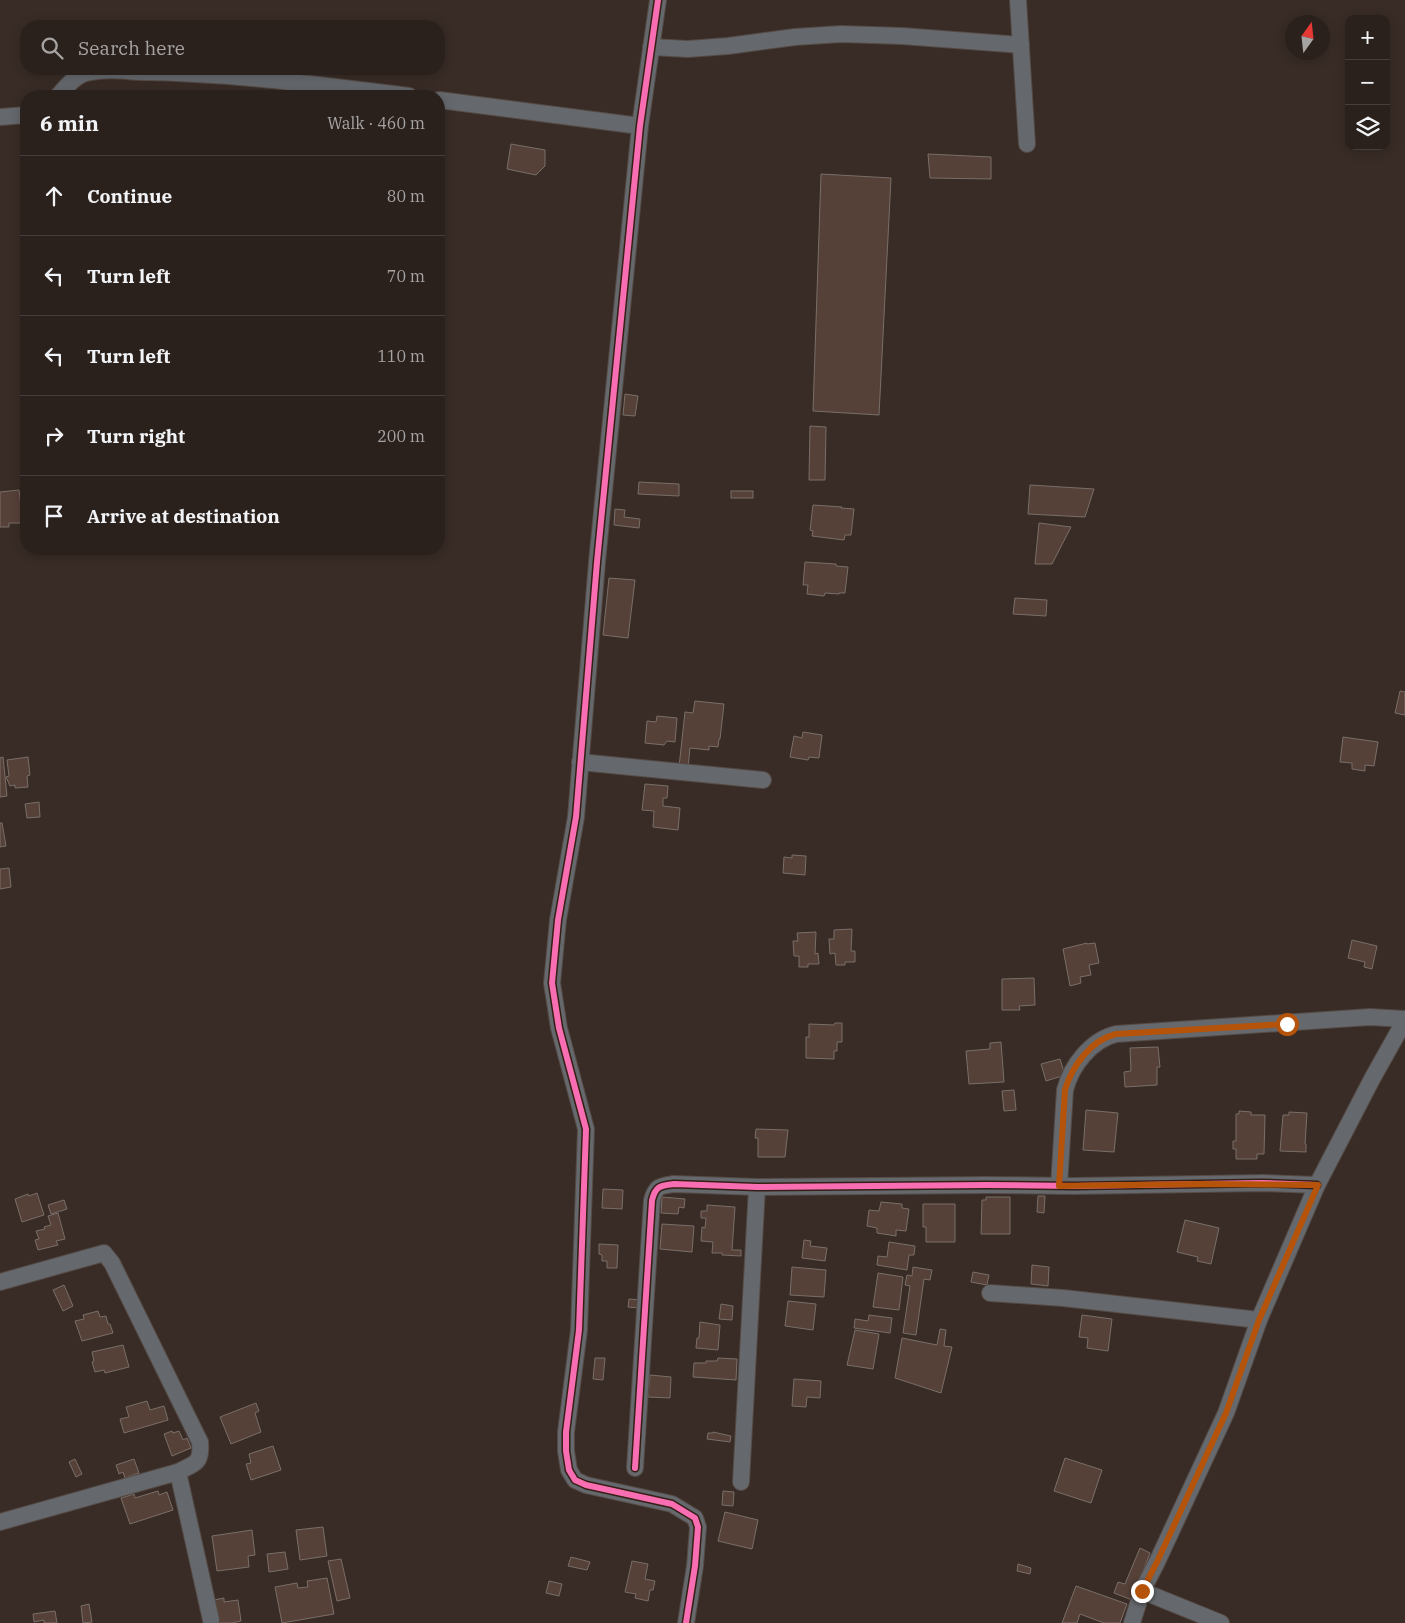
<!DOCTYPE html>
<meta charset="utf-8">
<style>
body{margin:0;font-family:"IBM Plex Serif",serif;background:#372e29;color:#f1f3f6}
.controls{position:absolute;right:15px;top:15px;display:grid;overflow:hidden;border-radius:10px;box-shadow:0 2px 12px #0003}
.controls button{width:45px;height:45px;display:grid;place-items:center;padding:0;border:0;border-bottom:1px solid #473e3b;background:#2b211c;color:#f1f3f6;font:25px sans-serif}
.compass{position:absolute;left:1285px;top:15px;width:45px;height:45px;border-radius:50%;background:#2b211c;box-shadow:0 2px 12px #0003;rotate:15deg}
.stop{position:absolute;width:15px;height:15px;margin:-11px;border:4px solid #b45309;border-radius:50%;background:#fff}
.stop.end{background:#b45309;border-color:#fff;box-shadow:0 1px 5px #0008}
.list{margin:0;padding:0;list-style:none}
h2{display:flex;justify-content:space-between;align-items:center;height:65px;margin:0;padding:0 20px;font-size:21px}
h2 small{font-size:16px;font-weight:400;color:#a6a3a3}
.list li{display:grid;grid-template-columns:32px 1fr auto;gap:15px;align-items:center;box-sizing:border-box;height:80px;padding:0 20px;border-top:1px solid #473e3b}
.list b{display:block;font-size:19px;white-space:nowrap}
.list em{font-size:16px;font-style:normal;color:#a6a3a3}
.icon{flex:none;width:28px;height:28px;fill:none;stroke:currentColor;stroke-width:2;stroke-linecap:round;stroke-linejoin:round}
.map{position:relative;flex:none;width:1405px;height:1623px;overflow:hidden}
.search{position:absolute;background:#2b211c;box-shadow:0 2px 12px #0003;left:20px;top:20px;width:425px;height:55px;display:flex;align-items:center;gap:12px;box-sizing:border-box;padding:0 18px;border-radius:20px;color:#a6a3a3;font-size:19px}
.panel{position:absolute;background:#2b211c;box-shadow:0 2px 12px #0003;left:20px;top:90px;width:425px;height:465px;border-radius:20px}
.map>svg:first-child{display:block}
.building{fill:#564138;stroke:#796e69}
.lines{fill:none;stroke-linecap:round;stroke-linejoin:round}
.minor-casing{stroke:#544944;stroke-width:18}
.minor{stroke:#65686c;stroke-width:16}
.cycleway-casing{stroke:#361f15;stroke-width:9}
.cycleway{stroke:#f96db3;stroke-width:6}
.route{stroke:#b45309;stroke-width:6}
</style>
<div class="map">
<svg width="1405" height="1623" viewBox="0 0 1405 1623">
<rect width="100%" height="100%" fill="#392c26"/>
<g class="building">
<polygon points="511,144 545,150 545,166 536,175 507,169"/>
<polygon points="928,154 991,157 991,179 930,178"/>
<polygon points="821,174 891,178 879,415 813,411"/>
<polygon points="625,394 638,396 635,416 623,415"/>
<polygon points="810,426 826,427 825,480 809,480"/>
<polygon points="639,482 679,484 679,496 638,494"/>
<polygon points="1030,485 1094,489 1085,517 1028,514"/>
<polygon points="19,490 22,514 21,514 22,523 9,523 9,527 0,527 0,492"/>
<rect x="731" y="491" width="22" height="7"/>
<polygon points="813,505 842,507 841,508 854,509 851,535 845,535 844,540 812,536 813,531 810,530"/>
<polygon points="615,509 625,510 624,517 640,519 639,528 614,525"/>
<polygon points="1039,523 1071,527 1052,564 1035,564"/>
<polygon points="805,562 836,564 836,566 848,567 845,593 839,593 839,594 825,593 824,596 807,594 808,585 803,585"/>
<polygon points="609,578 635,580 628,638 603,635"/>
<polygon points="1015,598 1047,600 1046,616 1013,614"/>
<polygon points="1400,691 1405,692 1405,715 1395,713"/>
<polygon points="695,701 724,704 720,739 719,739 718,747 709,746 709,750 690,748 688,768 679,767 685,712 693,713"/>
<polygon points="657,716 677,718 675,742 667,741 664,745 645,743 647,721 656,722"/>
<polygon points="803,732 822,735 819,758 809,757 808,760 790,757 794,736 802,738"/>
<polygon points="1343,737 1378,742 1374,766 1365,765 1365,771 1352,769 1352,763 1340,762"/>
<polygon points="3,757 7,796 0,797 0,758"/>
<polygon points="28,757 30,775 27,776 28,787 15,788 15,785 10,786 6,777 9,776 7,760"/>
<polygon points="645,784 668,786 667,798 663,798 663,806 680,808 678,830 653,827 654,811 642,810"/>
<polygon points="39,802 40,817 27,818 25,804"/>
<polygon points="0,823 2,823 6,846 0,847"/>
<polygon points="792,855 806,856 805,875 783,873 784,857 792,858"/>
<polygon points="9,868 11,887 0,889 0,869"/>
<polygon points="852,929 851,951 855,951 855,962 845,962 845,965 836,965 835,953 830,954 829,939 834,939 834,930"/>
<polygon points="816,932 815,954 818,953 819,964 808,964 808,967 799,967 799,956 794,956 793,941 798,941 797,933"/>
<polygon points="1352,940 1377,946 1372,969 1364,967 1365,962 1348,958"/>
<polygon points="1087,943 1087,944 1095,943 1099,963 1089,965 1091,975 1080,977 1081,983 1070,986 1063,949"/>
<polygon points="1034,978 1035,1005 1019,1006 1020,1010 1002,1010 1002,979"/>
<polygon points="835,1023 842,1023 842,1042 837,1042 837,1051 834,1051 834,1059 806,1058 806,1037 809,1037 809,1024 834,1025"/>
<polygon points="1001,1042 1004,1082 969,1084 966,1051 990,1049 990,1043"/>
<polygon points="1158,1047 1160,1067 1157,1067 1157,1085 1125,1087 1124,1072 1131,1071 1130,1048"/>
<polygon points="1060,1059 1065,1075 1046,1081 1041,1064"/>
<polygon points="1014,1090 1016,1110 1004,1111 1002,1091"/>
<polygon points="1086,1110 1118,1113 1114,1152 1083,1150"/>
<polygon points="1239,1111 1251,1112 1251,1115 1265,1115 1264,1154 1257,1154 1257,1159 1236,1159 1236,1149 1233,1149 1233,1141 1236,1141 1236,1114 1239,1114"/>
<polygon points="1289,1112 1307,1113 1305,1144 1306,1144 1306,1152 1280,1151 1283,1115 1289,1115"/>
<polygon points="756,1129 788,1130 785,1157 758,1157 758,1138 755,1138"/>
<polygon points="603,1189 623,1190 622,1209 602,1208"/>
<polygon points="37,1193 44,1215 22,1222 15,1199 28,1194 29,1196"/>
<polygon points="1038,1196 1045,1196 1044,1213 1037,1212"/>
<polygon points="662,1197 685,1199 684,1208 679,1207 678,1214 661,1213"/>
<polygon points="986,1197 1010,1197 1010,1234 981,1234 982,1200 986,1200"/>
<polygon points="64,1200 67,1209 51,1214 48,1205"/>
<polygon points="881,1202 902,1204 902,1208 909,1209 906,1231 896,1230 896,1236 877,1233 877,1228 867,1226 869,1210 879,1211"/>
<polygon points="923,1204 955,1204 955,1242 926,1242 926,1227 923,1227"/>
<polygon points="707,1205 735,1207 732,1250 741,1250 741,1256 722,1255 722,1253 712,1253 713,1242 701,1241 702,1227 705,1228 706,1218 701,1218 701,1211 707,1211"/>
<polygon points="58,1213 65,1239 56,1241 58,1245 38,1250 35,1240 39,1239 36,1231 45,1229 44,1227 51,1225 48,1216"/>
<polygon points="1185,1220 1219,1228 1211,1264 1197,1261 1198,1257 1177,1252"/>
<polygon points="662,1224 694,1226 692,1252 660,1249"/>
<polygon points="804,1240 811,1241 810,1246 827,1248 825,1261 802,1258"/>
<polygon points="889,1242 915,1246 914,1255 909,1255 907,1270 877,1265 878,1256 887,1257"/>
<polygon points="599,1244 618,1245 617,1268 607,1268 607,1261 602,1261 602,1255 599,1254"/>
<polygon points="1032,1265 1049,1267 1048,1286 1031,1284"/>
<polygon points="792,1267 826,1270 824,1297 790,1295"/>
<polygon points="913,1267 932,1270 930,1280 924,1279 916,1335 903,1333 910,1286 905,1285 907,1275 912,1276"/>
<polygon points="973,1272 989,1275 987,1285 971,1282"/>
<polygon points="878,1273 903,1277 899,1310 873,1307"/>
<polygon points="64,1285 73,1306 63,1311 53,1290"/>
<polygon points="629,1299 640,1300 640,1308 628,1307"/>
<polygon points="788,1301 816,1304 813,1330 785,1326"/>
<polygon points="721,1304 733,1306 732,1320 719,1319"/>
<polygon points="98,1311 100,1317 106,1316 108,1324 110,1324 113,1333 82,1341 75,1321 84,1319 83,1315"/>
<polygon points="869,1315 892,1318 890,1333 854,1328 855,1319 868,1321"/>
<polygon points="1082,1315 1112,1319 1108,1351 1087,1348 1088,1338 1079,1337"/>
<polygon points="700,1322 720,1325 718,1350 696,1348 697,1338 699,1338"/>
<polygon points="940,1329 946,1330 944,1346 952,1347 941,1393 895,1378 902,1338 937,1345"/>
<polygon points="855,1330 879,1334 873,1369 847,1365"/>
<polygon points="123,1345 129,1367 105,1373 104,1370 95,1372 92,1362 94,1361 92,1352"/>
<polygon points="595,1358 605,1358 603,1380 593,1379"/>
<polygon points="718,1358 737,1359 736,1380 693,1377 694,1363 706,1363 706,1361 717,1361"/>
<polygon points="650,1375 671,1377 670,1398 648,1397"/>
<polygon points="794,1379 821,1381 820,1398 807,1397 806,1407 792,1406"/>
<polygon points="147,1401 150,1410 164,1406 168,1420 124,1433 120,1419 129,1417 126,1407"/>
<polygon points="256,1403 259,1411 255,1413 261,1432 231,1444 220,1417"/>
<polygon points="172,1431 173,1433 179,1431 183,1440 187,1438 191,1448 172,1456 164,1434"/>
<polygon points="713,1432 731,1436 730,1442 707,1439 708,1433 713,1433"/>
<polygon points="273,1446 281,1470 251,1480 246,1464 251,1463 249,1454"/>
<polygon points="1065,1458 1102,1470 1091,1503 1054,1491"/>
<polygon points="75,1459 82,1474 76,1477 69,1462"/>
<polygon points="134,1459 139,1473 125,1478 123,1472 119,1474 116,1465"/>
<polygon points="158,1491 159,1495 167,1492 173,1510 130,1524 121,1498 134,1494 135,1498"/>
<polygon points="723,1491 734,1492 733,1506 722,1505"/>
<polygon points="725,1512 758,1520 752,1549 718,1541"/>
<polygon points="323,1527 327,1556 300,1560 296,1530"/>
<polygon points="252,1530 255,1555 248,1556 249,1567 217,1571 212,1536"/>
<polygon points="1140,1548 1150,1553 1132,1600 1114,1593 1118,1582 1125,1584"/>
<polygon points="285,1552 288,1569 269,1572 267,1554"/>
<polygon points="571,1557 590,1562 587,1570 568,1566"/>
<polygon points="341,1559 350,1598 337,1601 328,1561"/>
<polygon points="632,1561 648,1564 645,1579 655,1581 653,1590 650,1590 648,1601 635,1598 636,1594 625,1592"/>
<polygon points="1018,1564 1031,1568 1030,1574 1017,1571"/>
<polygon points="327,1578 334,1614 282,1623 275,1587 297,1583 298,1588 308,1587 307,1581"/>
<polygon points="549,1581 562,1584 559,1596 546,1593"/>
<polygon points="1076,1586 1127,1604 1120,1623 1104,1623 1080,1614 1077,1623 1062,1623"/>
<polygon points="224,1598 224,1602 238,1600 241,1621 232,1623 213,1623 209,1601"/>
<polygon points="89,1604 92,1622 83,1623 81,1606"/>
<polygon points="55,1611 57,1623 44,1623 44,1620 34,1622 33,1614"/>
</g>
<g class="lines">
<g class="minor-casing">
<g id="minor">
<polyline points="658,0 640,126 597,562 576,817 558,920 552,983 559,1028 586,1129 579,1330 566,1432 566,1451 569,1470 575,1480 586,1485 672,1504 695,1518 698,1527 695,1566 686,1623"/>
<polyline points="1018,0 1027,144"/>
<polyline points="651,47 688,49 728,46 795,37 841,34 902,36 1021,45"/>
<path d="M58 96C65 88 73 78 83 74 100 68 123 71 140 72 230 73 320 85 409 96"/>
<polyline points="439,100 640,126"/>
<polyline points="0,117 26,115"/>
<polyline points="580,762 763,780"/>
<path d="M1059 1186 1065 1090C1071 1066 1091 1040 1116 1034L1370 1017 1405 1019"/>
<path d="M0 1282 104 1253 112 1263 200 1442C202 1464 195 1463 178 1472L0 1522"/>
<polyline points="990,1293 1063,1298 1259,1320"/>
<path d="M635 1468 652 1200C656 1185 661 1186 674 1184L757 1187 986 1185 1074 1186 1262 1183 1317 1185"/>
<polyline points="178,1472 211,1620"/>
<polyline points="741,1482 757,1187"/>
<polyline points="1142,1591 1221,1623"/>
<polyline points="1132,1623 1142,1591 1157,1562 1226,1413 1259,1320 1317,1185 1372,1079 1405,1020"/>
</g>
</g>
<use href="#minor" class="minor"/>
<g class="cycleway-casing">
<g id="cycleway">
<polyline points="658,0 640,126 597,562 576,817 558,920 552,983 559,1028 586,1129 579,1330 566,1432 566,1451 569,1470 575,1480 586,1485 672,1504 695,1518 698,1527 695,1566 686,1623"/>
<path d="M635 1468 652 1200C656 1185 661 1186 674 1184L757 1187 986 1185 1074 1186 1262 1183 1317 1185"/>
</g>
</g>
<use href="#cycleway" class="cycleway"/>
</g>
<g class="lines">
<path class="route" d="M1142 1591 1157 1562 1226 1413 1259 1320 1318 1185 1201 1184 1059 1186 1065 1090C1072 1066 1091 1040 1116 1034L1287 1024"/>
</g>
</svg>
<div class="controls">
<button>+</button>
<button>−</button>
<button><svg class="icon" aria-label="layers" viewBox="0 0 24 24"><path d="M12 4l9 5-9 5-9-5zM3 14l9 5 9-5"/></svg></button>
</div>
<svg class="compass" viewBox="-18 -18 36 36"><path d="M0-13l5 13h-10z" fill="#e53935"/><path d="M0 13l5-13h-10z" fill="#a6a3a3"/></svg>
<div class="stop" style="left:1287px;top:1024px"></div>
<div class="stop end" style="left:1142px;top:1591px"></div>
<div class="search"><svg class="icon" aria-label="search" viewBox="0 0 24 24"><circle cx="10" cy="10" r="6"/><path d="M15 15l6 6"/></svg>Search here</div>
<section class="panel">
<h2>6 min<small>Walk · 460 m</small></h2>
<ul class="list">
<li><svg class="icon" aria-label="ahead" viewBox="0 0 24 24"><path d="M12 20V5M6 11l6-6 6 6"/></svg><div><b>Continue</b></div><em>80 m</em></li>
<li><svg class="icon" aria-label="left" viewBox="0 0 24 24"><path d="M17 20v-9H6M10 6l-5 5 5 5"/></svg><div><b>Turn left</b></div><em>70 m</em></li>
<li><svg class="icon" aria-label="left" viewBox="0 0 24 24"><path d="M17 20v-9H6M10 6l-5 5 5 5"/></svg><div><b>Turn left</b></div><em>110 m</em></li>
<li><svg class="icon" aria-label="right" viewBox="0 0 24 24"><path d="M7 20v-9h11M14 6l5 5-5 5"/></svg><div><b>Turn right</b></div><em>200 m</em></li>
<li><svg class="icon" aria-label="arrive" viewBox="0 0 24 24"><path d="M6 21V4h12l-3 4 3 4H6"/></svg><div><b>Arrive at destination</b></div></li>
</ul>
</section>
</div>
